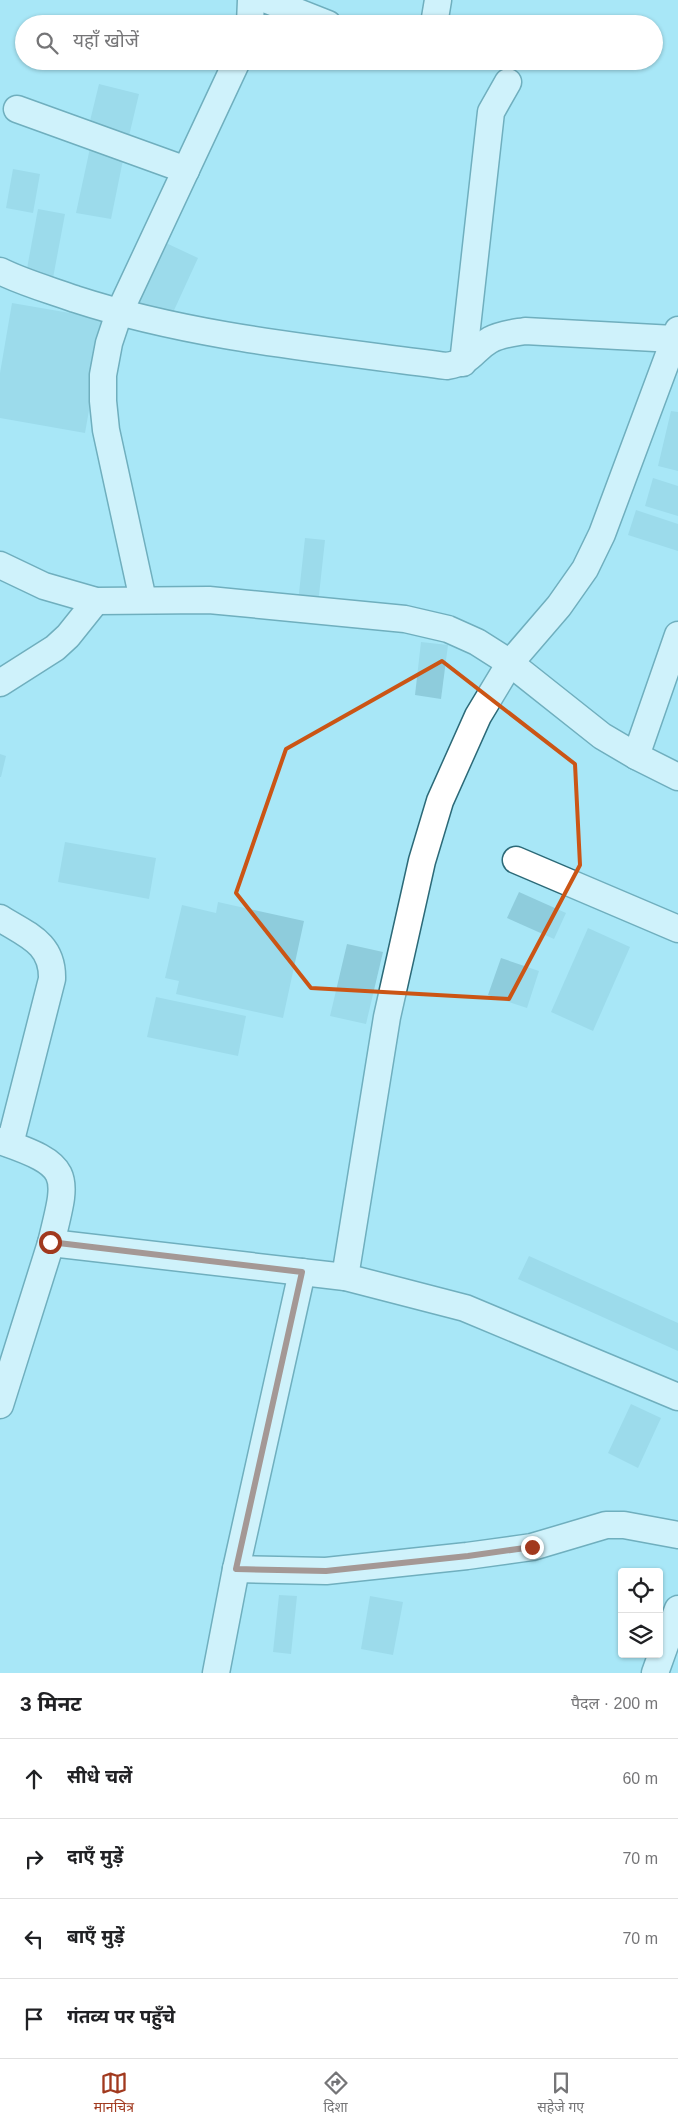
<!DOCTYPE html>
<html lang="hi">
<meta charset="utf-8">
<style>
body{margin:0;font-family:Helvetica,"Noto Sans Devanagari",sans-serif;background:#f2f2f2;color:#202124}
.controls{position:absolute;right:15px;bottom:15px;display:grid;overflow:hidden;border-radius:5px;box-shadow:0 1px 4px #0004}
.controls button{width:45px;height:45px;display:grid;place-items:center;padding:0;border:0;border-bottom:1px solid #e0e0e0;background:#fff;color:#202124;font:25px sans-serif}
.stop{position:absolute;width:15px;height:15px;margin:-11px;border:4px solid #a1391e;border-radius:50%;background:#fff}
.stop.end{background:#a1391e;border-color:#fff;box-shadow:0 1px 5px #0008}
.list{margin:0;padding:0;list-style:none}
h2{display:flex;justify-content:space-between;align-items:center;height:65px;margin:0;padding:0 20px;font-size:21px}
h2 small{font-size:16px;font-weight:400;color:#757577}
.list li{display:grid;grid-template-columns:32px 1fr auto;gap:15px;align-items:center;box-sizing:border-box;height:80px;padding:0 20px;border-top:1px solid #e0e0e0}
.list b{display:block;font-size:19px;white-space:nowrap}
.list em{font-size:16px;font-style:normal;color:#757577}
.icon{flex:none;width:28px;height:28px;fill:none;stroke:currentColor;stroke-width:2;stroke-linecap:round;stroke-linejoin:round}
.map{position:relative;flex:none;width:678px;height:1673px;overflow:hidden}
.search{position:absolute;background:#fff;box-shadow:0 1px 4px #0004;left:15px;right:15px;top:15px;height:55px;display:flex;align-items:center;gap:12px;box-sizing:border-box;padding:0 18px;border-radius:28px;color:#757577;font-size:19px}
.sheet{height:385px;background:#fff}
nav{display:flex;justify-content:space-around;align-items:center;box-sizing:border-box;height:70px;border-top:1px solid #e0e0e0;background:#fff;font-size:14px;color:#757577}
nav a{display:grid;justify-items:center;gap:2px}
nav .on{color:#a1391e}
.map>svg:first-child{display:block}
.building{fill:#8eccdc}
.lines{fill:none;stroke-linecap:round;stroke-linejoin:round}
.street-casing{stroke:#2c6a78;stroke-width:29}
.street{stroke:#fff;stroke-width:26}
.route{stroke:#a1391e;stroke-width:6}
.marked{fill:none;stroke:#cb5515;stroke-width:4;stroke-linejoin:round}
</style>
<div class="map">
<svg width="678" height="1673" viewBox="0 0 678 1673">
<rect width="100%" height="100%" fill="#a8e7f7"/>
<g class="building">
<polygon points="99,84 139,94 129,136 89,125"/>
<polygon points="90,148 124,155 111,219 76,213"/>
<polygon points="13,169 40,174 33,213 6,208"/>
<polygon points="38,209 65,214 53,278 26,274"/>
<polygon points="166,243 198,258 170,319 137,304"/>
<polygon points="12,303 105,319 85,433 0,418 0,373"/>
<polygon points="671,411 678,412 678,471 658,466"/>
<polygon points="653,478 678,486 678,516 645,506"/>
<polygon points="636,510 678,524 678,551 628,535"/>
<polygon points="305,538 325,540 318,604 298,602"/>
<polygon points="421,642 448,645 441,699 415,695"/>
<polygon points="0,754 6,756 1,777 0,777"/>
<polygon points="65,842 156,858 149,899 58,882"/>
<polygon points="519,892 566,913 554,939 507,918"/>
<polygon points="218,902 304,921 283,1018 176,994 179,981 165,978 182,905 216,913"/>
<polygon points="588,928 630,947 593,1031 551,1012"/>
<polygon points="347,944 383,952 366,1024 330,1016"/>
<polygon points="501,958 539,971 527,1008 488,995"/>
<polygon points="156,997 246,1016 238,1056 147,1037"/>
<polygon points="529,1256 678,1323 678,1351 518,1279"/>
<polygon points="631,1404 661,1418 638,1468 608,1453"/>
<polygon points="279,1595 297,1596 291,1654 273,1652"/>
<polygon points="370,1596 403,1602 393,1655 361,1649"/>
</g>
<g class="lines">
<g class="street-casing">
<g id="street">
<polyline points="267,0 328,24"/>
<polyline points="250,24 251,0"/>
<polyline points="434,24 438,0"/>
<polyline points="17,109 186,170"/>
<path d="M0 271C24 283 50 290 75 299 195 338 322 349 447 366 474 361 471 351 490 340 501 334 513 333 525 331L674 339"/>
<polyline points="463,363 491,112 508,82"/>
<polyline points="0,565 44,586 96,601 209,600 405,619 448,629 477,642 510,663 602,736 636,756 678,777"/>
<polyline points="143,600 106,430 103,401 103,375 109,343 119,313 237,61"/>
<polyline points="0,683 55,648 68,636 96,601"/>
<polyline points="636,756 678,635"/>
<polyline points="516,860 678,929"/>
<path d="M0 918C27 935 53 943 52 979L10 1144"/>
<path d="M0 1141C73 1166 68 1174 51 1243"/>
<polyline points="345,1277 387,1017 422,861 440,801 478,716 510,663 559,606 585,569 602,534 678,330"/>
<polyline points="0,1405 51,1243 345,1277 465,1308 678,1397"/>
<polyline points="236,1569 326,1571 467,1556 532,1547 606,1525 624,1525 678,1535"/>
<polyline points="216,1673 236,1569 302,1272"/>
<polyline points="655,1673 678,1609"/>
</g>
</g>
<use href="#street" class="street"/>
</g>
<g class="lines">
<polyline class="route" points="50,1242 302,1272 236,1569 326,1571 468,1556 532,1547"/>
</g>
<path d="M0 0H678V1673H0ZM442 661 575 764 580 865 509 999 311 988 236 893 286 749Z" fill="#a8e7f7" fill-opacity=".55" fill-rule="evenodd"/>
<path class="marked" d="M442 661 575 764 580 865 509 999 311 988 236 893 286 749Z"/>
</svg>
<div class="controls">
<button><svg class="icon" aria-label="locate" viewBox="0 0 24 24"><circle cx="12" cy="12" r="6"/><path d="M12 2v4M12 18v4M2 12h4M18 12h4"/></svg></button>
<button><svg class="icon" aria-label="layers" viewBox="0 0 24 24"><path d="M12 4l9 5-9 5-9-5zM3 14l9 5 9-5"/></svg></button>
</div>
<div class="stop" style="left:50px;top:1242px"></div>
<div class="stop end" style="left:532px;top:1547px"></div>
<div class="search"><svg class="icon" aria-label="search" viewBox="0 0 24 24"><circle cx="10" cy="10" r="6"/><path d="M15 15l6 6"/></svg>यहाँ खोजें</div>
</div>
<section class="sheet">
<h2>3 मिनट<small>पैदल · 200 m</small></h2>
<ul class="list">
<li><svg class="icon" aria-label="ahead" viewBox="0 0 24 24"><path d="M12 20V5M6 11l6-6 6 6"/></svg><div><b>सीधे चलें</b></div><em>60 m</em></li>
<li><svg class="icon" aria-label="right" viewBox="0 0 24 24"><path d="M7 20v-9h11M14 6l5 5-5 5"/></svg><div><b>दाएँ मुड़ें</b></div><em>70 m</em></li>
<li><svg class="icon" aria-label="left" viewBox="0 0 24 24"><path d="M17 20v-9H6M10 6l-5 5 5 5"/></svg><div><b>बाएँ मुड़ें</b></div><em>70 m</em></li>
<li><svg class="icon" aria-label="arrive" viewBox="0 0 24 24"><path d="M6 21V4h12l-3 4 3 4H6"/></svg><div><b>गंतव्य पर पहुँचे</b></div></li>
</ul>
</section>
<nav>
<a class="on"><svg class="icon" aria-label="map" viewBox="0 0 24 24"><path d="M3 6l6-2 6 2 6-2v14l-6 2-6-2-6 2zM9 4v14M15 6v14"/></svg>मानचित्र</a>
<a><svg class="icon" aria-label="directions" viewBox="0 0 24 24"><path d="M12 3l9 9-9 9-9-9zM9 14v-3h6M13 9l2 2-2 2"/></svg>दिशा</a>
<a><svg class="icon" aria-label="saved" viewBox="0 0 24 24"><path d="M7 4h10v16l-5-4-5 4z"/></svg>सहेजे गए</a>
</nav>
